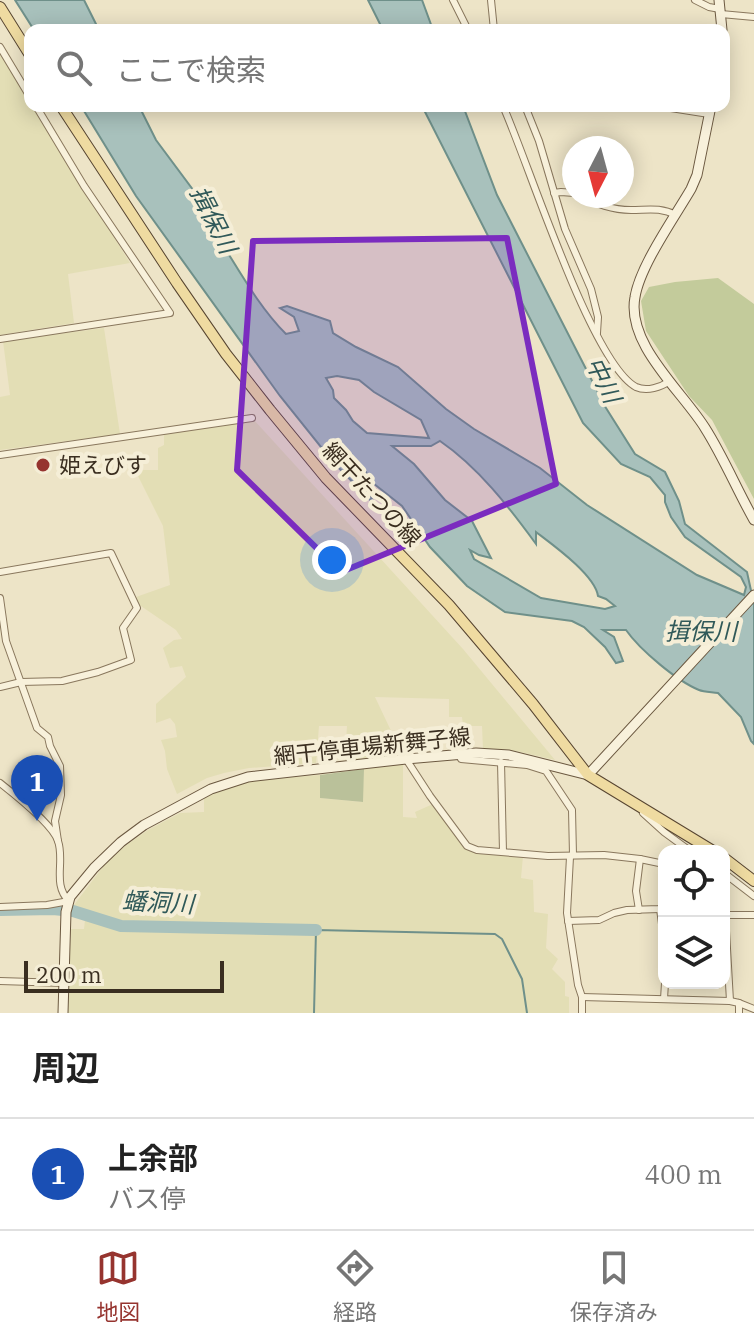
<!DOCTYPE html>
<html lang="ja">
<meta charset="utf-8">
<style>
body{margin:0;font-family:"IBM Plex Serif","Noto Sans JP",serif;background:#f6f6f6;color:#222}
.controls{position:absolute;right:24px;bottom:24px;display:grid;overflow:hidden;border-radius:16px;box-shadow:0 4px 20px #0003}
.controls button{width:72px;height:72px;display:grid;place-items:center;padding:0;border:0;border-bottom:2px solid #e0e0e0;background:#fff;color:#222;font:40px sans-serif}
.compass{position:absolute;left:562px;top:136px;width:72px;height:72px;border-radius:50%;background:#fff;box-shadow:0 4px 20px #0003;rotate:186deg}
.scale{position:absolute;left:24px;bottom:20px;width:200px;box-sizing:border-box;padding-left:8px;border:4px solid #3a2e20;border-top:0;font-size:22px;line-height:28px;white-space:nowrap;color:#3a2e20;-webkit-text-stroke:6px #f5eed7;paint-order:stroke}
.you{position:absolute;left:332px;top:560px;width:28px;height:28px;margin:-20px;border:6px solid #fff;border-radius:50%;background:#1a73e8;box-shadow:0 0 0 12px #1a73e833}
.badge{display:grid;place-items:center;width:52px;height:52px;border-radius:50%;background:#96342f;color:#fff;font-size:26px;font-weight:700}
.pin{position:absolute;translate:-50% -66px;filter:drop-shadow(0 2px 4px #0008)}
.pin::after{content:'';position:absolute;top:42px;width:28px;height:24px;background:inherit;clip-path:polygon(0 0,100% 0,50% 100%)}
.list{margin:0;padding:0;list-style:none}
h2{display:flex;justify-content:space-between;align-items:center;height:104px;margin:0;padding:0 32px;font-size:34px}
h2 small{font-size:26px;font-weight:400;color:#767676}
.list li{display:grid;grid-template-columns:52px 1fr auto;gap:24px;align-items:center;box-sizing:border-box;height:112px;padding:0 32px;border-top:2px solid #e0e0e0}
.list b{display:block;font-size:30px;white-space:nowrap}
.list p{margin:0;font-size:26px;white-space:nowrap;color:#767676}
.list em{font-size:26px;font-style:normal;color:#767676}
.icon{flex:none;width:44px;height:44px;fill:none;stroke:currentColor;stroke-width:2;stroke-linecap:round;stroke-linejoin:round}
.map{position:relative;flex:none;width:754px;height:1013px;overflow:hidden}
.search{position:absolute;background:#fff;box-shadow:0 4px 20px #0003;left:24px;right:24px;top:24px;height:88px;display:flex;align-items:center;gap:20px;box-sizing:border-box;padding:0 28px;border-radius:16px;color:#767676;font-size:30px}
.sheet{height:216px;background:#fff}
nav{display:flex;justify-content:space-around;align-items:center;box-sizing:border-box;height:112px;border-top:2px solid #e0e0e0;background:#fff;font-size:22px;color:#767676}
nav a{display:grid;justify-items:center;gap:4px}
nav .on{color:#96342f}
.map>svg:first-child{display:block}
.farmland{fill:#e3deb5}
.green{fill:#c3cb9b}
.cemetery{fill:#bac19a}
.water{fill:#a8c1bc;stroke:#6f908a;stroke-width:2;fill-rule:evenodd}
.lines{fill:none;stroke-linecap:round;stroke-linejoin:round}
.stream{stroke:#6f908a;stroke-width:2}
.river{stroke:#a8c1bc;stroke-width:12}
.street-casing{stroke:#89775d;stroke-width:8}
.secondary-casing{stroke:#6b5840;stroke-width:11}
.primary-casing{stroke:#574531;stroke-width:12}
.street{stroke:#f8f1db;stroke-width:6}
.secondary{stroke:#f8f1db;stroke-width:9}
.primary{stroke:#efdba1;stroke-width:10}
.marked{fill:#7b2cbf;fill-opacity:0.2;stroke:#7b2cbf;stroke-width:6;stroke-linejoin:round}
.poi-dot{fill:#96342f;stroke:#f5eed7;stroke-width:3}
.labels{text-anchor:middle;stroke-width:8;stroke-linejoin:round;paint-order:stroke}
.poi-label{font-size:22px;fill:#3a2e20;stroke:#f5eed7;text-anchor:start}
.street-label{font-size:22px;fill:#3a2e20;stroke:#f5eed7}
.water-label{font-size:24px;font-style:italic;fill:#305959;stroke:#f5eed7}
</style>
<div class="map">
<svg width="754" height="1013" viewBox="0 0 754 1013">
<rect width="100%" height="100%" fill="#ede4c7"/>
<g class="farmland">
<polygon points="0,54 30,102 30,106 32,106 130,263 68,274 74,323 0,335"/>
<polygon points="104,328 120,434 0,450 0,397 10,395 3,341"/>
<polygon points="254,420 463,649 555,760 516,751 483,749 482,726 463,726 462,717 449,717 449,699 375,697 402,754 345,760 347,726 319,726 316,763 249,768 224,773 207,778 177,794 167,769 165,751 161,740 177,737 175,724 170,718 156,723 156,704 186,677 182,666 170,668 163,648 174,640 182,639 176,630 138,604 136,597 170,585 163,526 135,470 158,470 158,448 164,445 164,433"/>
<polygon points="403,764 403,817 417,818 415,812 433,804 467,848 523,856 521,878 533,880 534,912 548,914 546,948 558,959 552,969 565,982 565,996 569,997 569,1013 67,1013 71,929 84,929 85,920 73,914 74,905 105,864 125,846 148,830 180,813 204,812 204,797 222,789 251,780 320,775 320,798 362,802 364,769"/>
</g>
<polygon class="green" points="718,278 754,304 754,499 712,420 689,396 646,331 641,301 649,287 675,282"/>
<polygon class="cemetery" points="364,769 363,802 320,798 320,775"/>
<g class="water">
<polygon points="15,0 84,0 99,30 34,30"/>
<polygon points="368,0 422,0 433,30 383,30"/>
<path d="M81 106H139L156 140 237 249 226 250C244 279 262 310 286 334L299 331 294 317 280 308 287 306 330 321 333 333 356 347 398 367 446 409 474 429 540 468 587 505 697 575 744 595 746 587 741 577 685 537 671 517 665 502V495L650 477 621 464 583 423 422 106H463L497 195 606 408 635 454 665 472 679 501 685 524 747 572 752 595 754 598V744L751 741 741 717 718 693C712 692 704 692 699 690 677 681 640 650 626 630H603L614 637 623 661 616 663 605 647 584 627 572 621 505 612 467 586 430 547 402 506 369 480 366 472 348 467 381 511 333 462 280 396 136 196ZM337 376 359 380 374 392 421 420 429 438 367 433 353 421 346 410 334 398 333 390 326 378ZM440 441C478 467 509 507 536 544V532C553 545 595 575 598 596L606 599 615 606 605 609 541 598 474 559 470 550 479 555 491 558 472 521 445 500 414 464 392 446H431Z"/>
</g>
<g class="lines">
<polyline class="stream" points="314,1013 316,930 495,934 502,939 522,979 527,1013"/>
<polyline class="river" points="0,910 53,909 73,911 121,926 316,930"/>
<g class="street-casing">
<g id="street">
<polyline points="453,0 468,30"/>
<polyline points="491,0 494,30"/>
<polyline points="695,0 709,7 720,9"/>
<polyline points="721,14 754,17"/>
<polyline points="0,47 30,97"/>
<path d="M503 106C528 161 591 363 636 387 647 392 661 387 670 381"/>
<polyline points="525,106 539,141 565,229 591,289 598,317 597,333"/>
<polyline points="658,106 709,114"/>
<polyline points="554,193 561,192 574,193"/>
<path d="M580 196C597 204 612 210 631 210 648 210 660 207 676 215"/>
<polyline points="0,339 170,313 84,186 36,106"/>
<polyline points="0,455 252,418"/>
<polyline points="0,572 111,553 137,608 123,628 131,660 98,672 62,681 21,682 0,687"/>
<polyline points="0,598 6,641 37,728 48,737 50,746 60,766 61,795 55,821 58,841"/>
<polyline points="459,754 461,759 527,765 546,771 572,810 573,855"/>
<polyline points="406,759 430,796 467,846 477,850 548,856 604,855 640,859 664,864"/>
<polyline points="501,762 503,852"/>
<path d="M0 783C14 794 53 825 58 841 65 861 52 885 69 901L47 905 0 907"/>
<polyline points="643,813 664,832 690,851"/>
<polyline points="570,857 567,913 578,985 582,997 582,1013"/>
<polyline points="662,865 664,892"/>
<polyline points="724,873 754,896"/>
<polyline points="724,896 730,1001"/>
<polyline points="660,909 664,939"/>
<polyline points="639,910 636,891 640,859"/>
<polyline points="726,915 754,915"/>
<polyline points="568,921 599,920 614,913 627,910 660,909 664,906"/>
<polyline points="0,981 64,983"/>
<polyline points="582,997 730,1001 739,1003 739,1013"/>
<polyline points="664,999 665,983"/>
<polyline points="739,1003 754,1009"/>
</g>
</g>
<g class="secondary-casing">
<g id="secondary">
<polyline points="719,0 722,30"/>
<path d="M711 106 697 175 691 189C674 218 640 266 635 297 626 344 682 391 705 428 724 458 737 490 754 520"/>
<polyline points="63,1013 66,912 70,897 94,868 121,842 144,825 211,789 248,777 406,759 476,753 509,755 588,775 754,595"/>
</g>
</g>
<g class="primary-casing">
<g id="primary">
<polyline points="0,7 30,55"/>
<polyline points="61,106 177,283 226,354 270,410 326,478 449,605 533,704 588,775 713,851"/>
<polyline points="724,858 754,881"/>
</g>
</g>
<use href="#street" class="street"/>
<use href="#secondary" class="secondary"/>
<use href="#primary" class="primary"/>
</g>
<path class="marked" d="M507 238 556 484 341 572 237 470 253 241Z"/>
<circle class="poi-dot" cx="43" cy="465" r="8"/>
<g class="labels">
<g class="poi-label">
<text x="59" y="473">姫えびす</text>
</g>
<g class="street-label">
<text transform="translate(372 494) rotate(47)" y="8">網干たつの線</text>
<text transform="translate(372 746) rotate(-6)" y="8">網干停車場新舞子線</text>
</g>
<g class="water-label">
<text transform="translate(213 220) rotate(63)" y="8">揖保川</text>
<text transform="translate(603 380) rotate(64)" y="8">中川</text>
<text x="701" y="640">揖保川</text>
<text transform="translate(158 903) rotate(3)" y="8">蟠洞川</text>
</g>
</g>
</svg>
<div class="controls">
<button><svg class="icon" aria-label="locate" viewBox="0 0 24 24"><circle cx="12" cy="12" r="6"/><path d="M12 2v4M12 18v4M2 12h4M18 12h4"/></svg></button>
<button><svg class="icon" aria-label="layers" viewBox="0 0 24 24"><path d="M12 4l9 5-9 5-9-5zM3 14l9 5 9-5"/></svg></button>
</div>
<svg class="compass" viewBox="-18 -18 36 36"><path d="M0-13l5 13h-10z" fill="#e53935"/><path d="M0 13l5-13h-10z" fill="#767676"/></svg>
<div class="scale">200 m</div>
<div class="you"></div>
<div class="pin badge" style="left:37px;top:821px;background:#1a4fb4">1</div>
<div class="search"><svg class="icon" aria-label="search" viewBox="0 0 24 24"><circle cx="10" cy="10" r="6"/><path d="M15 15l6 6"/></svg>ここで検索</div>
</div>
<section class="sheet">
<h2>周辺<small></small></h2>
<ul class="list">
<li><span class="badge" style="background:#1a4fb4">1</span><div><b>上余部</b><p>バス停</p></div><em>400 m</em></li>
</ul>
</section>
<nav>
<a class="on"><svg class="icon" aria-label="map" viewBox="0 0 24 24"><path d="M3 6l6-2 6 2 6-2v14l-6 2-6-2-6 2zM9 4v14M15 6v14"/></svg>地図</a>
<a><svg class="icon" aria-label="directions" viewBox="0 0 24 24"><path d="M12 3l9 9-9 9-9-9zM9 14v-3h6M13 9l2 2-2 2"/></svg>経路</a>
<a><svg class="icon" aria-label="saved" viewBox="0 0 24 24"><path d="M7 4h10v16l-5-4-5 4z"/></svg>保存済み</a>
</nav>
